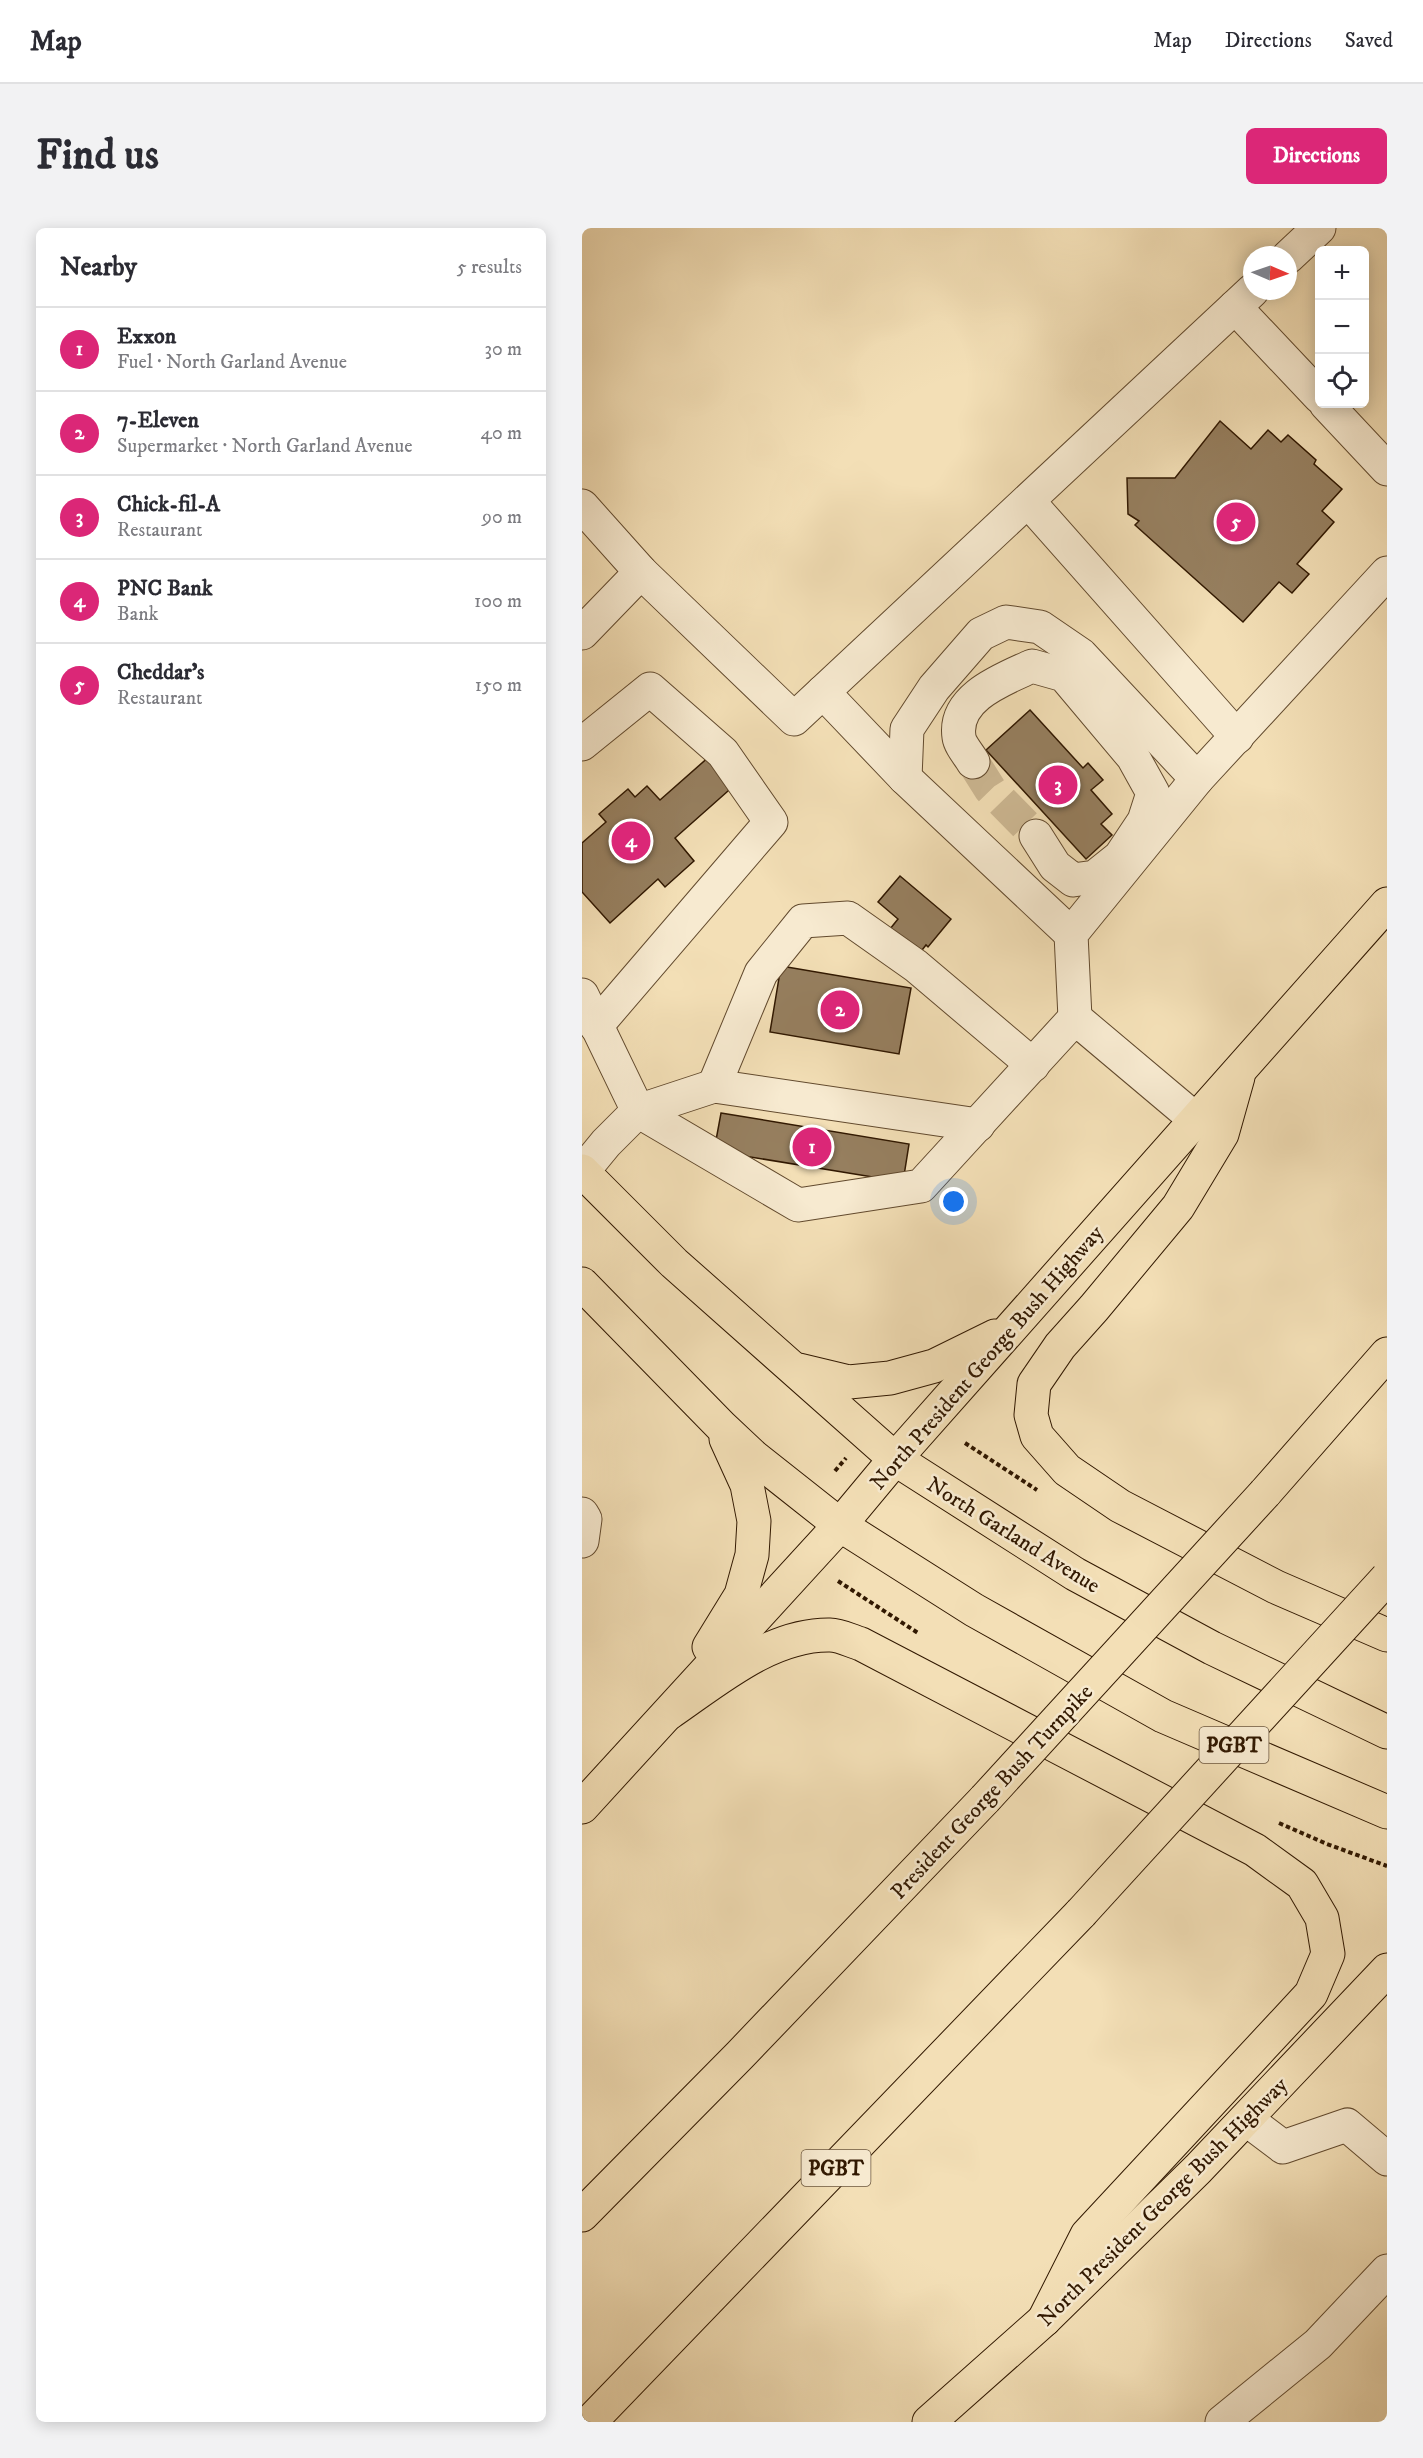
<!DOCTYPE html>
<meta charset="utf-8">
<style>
body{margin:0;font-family:"IM FELL DW Pica",serif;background:#f2f2f3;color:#2b2b33}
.controls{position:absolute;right:18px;top:18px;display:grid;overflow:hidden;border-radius:9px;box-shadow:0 3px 15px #0003}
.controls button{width:54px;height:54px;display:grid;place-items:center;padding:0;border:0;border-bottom:2px solid #e1e1e2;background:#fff;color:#2b2b33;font:30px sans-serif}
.compass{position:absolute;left:661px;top:18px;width:54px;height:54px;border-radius:50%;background:#fff;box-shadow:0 3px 15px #0003;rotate:92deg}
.you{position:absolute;left:372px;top:974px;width:21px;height:21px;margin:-15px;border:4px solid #fff;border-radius:50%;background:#1a73e8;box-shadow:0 0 0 9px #1a73e833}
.badge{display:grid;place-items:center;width:39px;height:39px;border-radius:50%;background:#db2777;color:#fff;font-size:20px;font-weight:700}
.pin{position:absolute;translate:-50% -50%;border:3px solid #fff;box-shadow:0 2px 6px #0006}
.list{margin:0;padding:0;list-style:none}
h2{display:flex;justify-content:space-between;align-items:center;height:78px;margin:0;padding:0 24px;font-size:26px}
h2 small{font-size:20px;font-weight:400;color:#7c7c81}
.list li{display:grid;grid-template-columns:39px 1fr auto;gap:18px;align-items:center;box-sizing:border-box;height:84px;padding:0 24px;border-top:2px solid #e1e1e2}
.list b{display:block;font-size:22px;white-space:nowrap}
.list p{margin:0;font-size:20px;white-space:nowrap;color:#7c7c81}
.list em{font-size:20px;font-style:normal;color:#7c7c81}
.icon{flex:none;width:33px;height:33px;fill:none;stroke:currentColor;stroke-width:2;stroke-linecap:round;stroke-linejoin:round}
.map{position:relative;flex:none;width:805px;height:2194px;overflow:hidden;border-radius:9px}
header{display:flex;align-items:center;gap:36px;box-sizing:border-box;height:84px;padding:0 30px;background:#fff;border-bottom:2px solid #e1e1e2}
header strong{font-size:28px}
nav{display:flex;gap:33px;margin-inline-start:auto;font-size:21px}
.intro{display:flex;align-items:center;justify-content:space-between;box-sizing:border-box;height:144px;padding:0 36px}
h1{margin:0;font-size:42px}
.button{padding:15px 27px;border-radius:9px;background:#db2777;color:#fff;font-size:21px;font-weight:700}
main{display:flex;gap:36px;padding:0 36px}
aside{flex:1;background:#fff;border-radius:9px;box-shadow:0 3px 15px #0003}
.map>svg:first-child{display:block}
.building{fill:#967f5f;stroke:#311801;stroke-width:1.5}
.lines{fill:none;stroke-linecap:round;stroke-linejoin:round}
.minor-tunnel{stroke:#ccb792;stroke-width:33;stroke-dasharray:33 16;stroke-linecap:butt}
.minor-casing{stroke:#624a2e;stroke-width:35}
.major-casing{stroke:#311801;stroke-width:35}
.highway-casing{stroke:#311801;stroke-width:35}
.path{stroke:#311801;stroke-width:4;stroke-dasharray:4.5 3;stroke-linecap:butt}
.minor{stroke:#f7ead0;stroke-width:33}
.major{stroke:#f3dfb6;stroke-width:33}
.highway{stroke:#f3dfb6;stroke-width:33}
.highway-bridge-casing{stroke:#311801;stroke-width:35;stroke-linecap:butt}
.highway-bridge{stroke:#f3dfb6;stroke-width:33}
.labels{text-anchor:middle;stroke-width:5;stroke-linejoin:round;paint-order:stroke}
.shield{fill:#f7ead0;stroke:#6c573f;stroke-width:1.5}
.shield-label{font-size:21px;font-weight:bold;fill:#311801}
.street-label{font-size:22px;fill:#311801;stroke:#f7ead0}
</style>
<header>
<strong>Map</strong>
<nav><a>Map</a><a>Directions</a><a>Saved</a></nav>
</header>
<div class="intro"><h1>Find us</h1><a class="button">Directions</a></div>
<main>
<aside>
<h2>Nearby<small>5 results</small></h2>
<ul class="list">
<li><span class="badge">1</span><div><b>Exxon</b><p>Fuel · North Garland Avenue</p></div><em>30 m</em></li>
<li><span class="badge">2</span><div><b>7-Eleven</b><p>Supermarket · North Garland Avenue</p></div><em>40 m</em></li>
<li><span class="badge">3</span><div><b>Chick-fil-A</b><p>Restaurant</p></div><em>90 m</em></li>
<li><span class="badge">4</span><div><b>PNC Bank</b><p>Bank</p></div><em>100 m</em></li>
<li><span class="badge">5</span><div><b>Cheddar's</b><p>Restaurant</p></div><em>150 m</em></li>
</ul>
</aside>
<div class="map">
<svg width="805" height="2194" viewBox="0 0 805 2194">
<rect width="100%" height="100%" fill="#f3dfb6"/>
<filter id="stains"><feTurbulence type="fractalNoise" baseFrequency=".00333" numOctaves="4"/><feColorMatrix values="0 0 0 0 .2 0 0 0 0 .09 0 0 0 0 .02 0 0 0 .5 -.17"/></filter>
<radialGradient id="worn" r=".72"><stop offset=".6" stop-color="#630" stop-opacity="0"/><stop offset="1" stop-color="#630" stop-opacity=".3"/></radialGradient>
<g class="building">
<polygon points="638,193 669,221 686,202 699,214 706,207 734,232 732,236 760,261 740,283 752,294 715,336 727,346 710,365 697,354 661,394 553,297 557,293 546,286 545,250 593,250"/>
<polygon points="448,482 501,540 506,535 521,552 509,562 530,586 519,596 530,607 504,631 404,522"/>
<polygon points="129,527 155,555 93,610 112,633 83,659 76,651 28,695 0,664 0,615 24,594 17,586 46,561 53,569 65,558 78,572"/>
<polygon points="318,648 369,691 346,719 344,717 337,726 308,701 316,691 296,674"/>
<polygon points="199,738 329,760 317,826 188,804"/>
<polygon points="139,885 327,916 321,954 132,923"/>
</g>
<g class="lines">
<polyline class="minor-tunnel" points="391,534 408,561 454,608"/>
<g class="minor-casing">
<g id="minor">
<polyline points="706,29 737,0"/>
<polyline points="653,79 738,169"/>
<polyline points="744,176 805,241"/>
<polyline points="446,273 655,509"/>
<polyline points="0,278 59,344 212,491 670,63"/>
<polyline points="0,405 59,344"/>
<polyline points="241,464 323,550 489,706"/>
<polyline points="0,516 68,461 141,525 189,594 14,798"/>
<path d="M391 534C387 527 378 517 377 509 371 469 422 451 450 438L482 447 551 529 571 565 562 593 538 629 513 649 491 652 473 638 454 608"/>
<polyline points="323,550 325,501 352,460 399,406 424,394 458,399 499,427 615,551"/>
<polyline points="0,767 56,883 24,915 1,943"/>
<polyline points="493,790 489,706 615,551 805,345"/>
<polyline points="132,858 179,745 221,693 266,690 334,738 451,837"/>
<polyline points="56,883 216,977 339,958 493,790 613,891"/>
<polyline points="56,883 132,858 396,897"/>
<polyline points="0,1286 3,1291 0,1313"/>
<polyline points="664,1891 701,1919 765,1897 805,1931"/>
<polyline points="640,2194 736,2116 805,2043"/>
</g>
</g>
<g class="major-casing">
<g id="major">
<polyline points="656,849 640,906 596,979 512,1080 478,1118 452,1156 449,1187 455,1208 485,1242 538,1278 694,1359 805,1407"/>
<polyline points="0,943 92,1035 313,1231 493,1346 630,1420 805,1504"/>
<polyline points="0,1056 139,1198 172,1229 258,1297 392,1382 581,1488 805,1584"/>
<polyline points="217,1142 267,1154 308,1150 352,1138 413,1108"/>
<polyline points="127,1419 159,1367 170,1327 172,1293 165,1257 144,1211"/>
<path d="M87 1485C134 1453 188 1406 248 1407 258 1407 269 1413 279 1416L673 1622 720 1656 740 1690 746 1726 729 1766 505 2007 462 2092"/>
<polyline points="0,1579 258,1297 313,1231 805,676"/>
<polyline points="347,2194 462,2092 616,1941 805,1742"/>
</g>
</g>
<g class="highway-casing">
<g id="highway">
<polyline points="683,1265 805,1126"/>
<polyline points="0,1987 158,1827 403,1571"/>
<polyline points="8,2194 499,1685"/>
</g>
</g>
<g class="path">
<polyline points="383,1215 455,1262"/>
<polyline points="253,1243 264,1230"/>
<polyline points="256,1353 336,1405"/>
<polyline points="697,1595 745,1616 805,1638"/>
</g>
<use href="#minor" class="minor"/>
<use href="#major" class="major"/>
<use href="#highway" class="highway"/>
<g class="highway-bridge-casing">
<g id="highway-bridge">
<polyline points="403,1571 683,1265"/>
<polyline points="499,1685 805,1350"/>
</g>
</g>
<use href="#highway-bridge" class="highway-bridge"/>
</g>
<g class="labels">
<g class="shield">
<rect x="617.5" y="1499" width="69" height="36" rx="4.5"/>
<rect x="219.5" y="1922" width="69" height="36" rx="4.5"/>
</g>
<g class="shield-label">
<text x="652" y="1524">PGBT</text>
<text x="254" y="1947">PGBT</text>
</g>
<g class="street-label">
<text transform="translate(404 1129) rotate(-49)" y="8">North President George Bush Highway</text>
<text transform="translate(432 1306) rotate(32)" y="8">North Garland Avenue</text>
<text transform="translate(409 1563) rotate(-47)" y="8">President George Bush Turnpike</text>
<text transform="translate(580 1973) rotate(-45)" y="8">North President George Bush Highway</text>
</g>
</g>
<rect width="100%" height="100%" filter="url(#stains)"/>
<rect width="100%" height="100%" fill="url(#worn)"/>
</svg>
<div class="controls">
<button>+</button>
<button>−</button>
<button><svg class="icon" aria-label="locate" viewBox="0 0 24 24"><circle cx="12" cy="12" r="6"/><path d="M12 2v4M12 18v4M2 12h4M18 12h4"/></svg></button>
</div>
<svg class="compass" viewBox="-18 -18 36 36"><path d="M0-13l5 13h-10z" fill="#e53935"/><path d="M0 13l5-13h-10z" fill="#7c7c81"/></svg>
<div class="you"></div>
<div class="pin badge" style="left:230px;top:919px">1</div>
<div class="pin badge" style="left:258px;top:782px">2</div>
<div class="pin badge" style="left:476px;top:557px">3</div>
<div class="pin badge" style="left:49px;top:613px">4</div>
<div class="pin badge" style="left:654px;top:294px">5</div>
</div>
</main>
